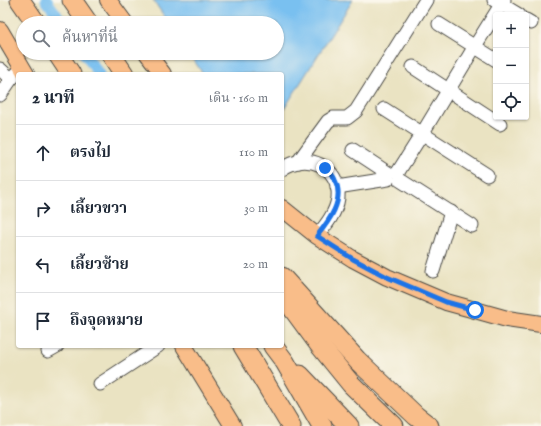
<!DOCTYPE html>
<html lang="th">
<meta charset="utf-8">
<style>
body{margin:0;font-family:"IM FELL English","Noto Serif Thai",serif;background:#f2f2f3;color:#1f2937}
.controls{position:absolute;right:12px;top:12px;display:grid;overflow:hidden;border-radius:4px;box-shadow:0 1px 3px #0004}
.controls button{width:36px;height:36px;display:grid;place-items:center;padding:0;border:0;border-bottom:1px solid #e0e1e3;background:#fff;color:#1f2937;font:20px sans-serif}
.stop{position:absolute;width:12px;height:12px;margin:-9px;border:3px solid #1a73e8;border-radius:50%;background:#fff}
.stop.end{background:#1a73e8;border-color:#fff;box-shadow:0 1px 4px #0008}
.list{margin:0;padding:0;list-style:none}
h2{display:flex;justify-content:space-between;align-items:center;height:52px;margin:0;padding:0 16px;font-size:17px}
h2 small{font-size:13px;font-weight:400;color:#747a83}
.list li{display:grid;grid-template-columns:26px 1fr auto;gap:12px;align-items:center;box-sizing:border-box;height:56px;padding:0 16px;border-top:1px solid #e0e1e3}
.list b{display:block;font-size:15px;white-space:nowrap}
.list em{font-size:13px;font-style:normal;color:#747a83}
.icon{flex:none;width:22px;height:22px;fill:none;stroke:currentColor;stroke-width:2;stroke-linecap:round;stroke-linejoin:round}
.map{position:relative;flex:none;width:541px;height:426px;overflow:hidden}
.search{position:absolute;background:#fff;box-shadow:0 1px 3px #0004;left:16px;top:16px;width:268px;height:44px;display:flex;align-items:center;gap:10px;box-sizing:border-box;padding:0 14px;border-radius:22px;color:#747a83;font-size:15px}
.panel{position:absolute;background:#fff;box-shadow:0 1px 3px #0004;left:16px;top:72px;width:268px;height:276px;border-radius:4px}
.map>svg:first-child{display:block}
.water{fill:#79c0f0;stroke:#52768e}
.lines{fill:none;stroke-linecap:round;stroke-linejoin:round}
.canal{stroke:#79c0f0;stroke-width:11}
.minor-casing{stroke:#484742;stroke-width:15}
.major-casing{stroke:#484742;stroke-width:18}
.highway-casing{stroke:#484742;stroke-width:21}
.minor{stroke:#fff;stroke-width:13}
.major{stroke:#f9bd89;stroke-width:16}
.highway{stroke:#f9bd89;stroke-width:19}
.route{stroke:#1a73e8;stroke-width:5}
</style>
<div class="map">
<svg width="541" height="426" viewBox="0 0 541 426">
<rect width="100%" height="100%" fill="#fbf7ec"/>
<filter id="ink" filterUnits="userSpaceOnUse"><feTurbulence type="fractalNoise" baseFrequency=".025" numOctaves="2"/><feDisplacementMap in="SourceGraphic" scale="8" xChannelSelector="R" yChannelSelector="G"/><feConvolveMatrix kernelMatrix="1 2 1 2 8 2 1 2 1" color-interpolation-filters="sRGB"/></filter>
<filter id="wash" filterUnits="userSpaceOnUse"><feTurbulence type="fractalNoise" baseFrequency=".012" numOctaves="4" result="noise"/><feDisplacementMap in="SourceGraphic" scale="16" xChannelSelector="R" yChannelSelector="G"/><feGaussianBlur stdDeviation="0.9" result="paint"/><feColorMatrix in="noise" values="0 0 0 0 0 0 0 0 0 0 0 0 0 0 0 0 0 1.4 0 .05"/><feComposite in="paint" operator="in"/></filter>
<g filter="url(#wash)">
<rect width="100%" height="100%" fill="#eae3c2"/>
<polygon class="water" points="153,0 353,0 282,112 282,74 203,74 189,53 277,53 277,23 169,23"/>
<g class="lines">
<g class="canal">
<polyline points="46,0 63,23"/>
<polyline points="84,53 99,74"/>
</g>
</g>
</g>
<g filter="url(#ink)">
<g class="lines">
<g class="minor-casing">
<g id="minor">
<polyline points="494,0 519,15"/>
<polyline points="526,20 531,23"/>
<polyline points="439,24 496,60"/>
<polyline points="413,67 500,124"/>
<polyline points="0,69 11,79"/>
<polyline points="0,95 11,79 23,68"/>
<polyline points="384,109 487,175"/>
<polyline points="353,150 388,173"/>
<polyline points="298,162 328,121 333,118 347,118 356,111 426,0"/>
<path d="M282 169C306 151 341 166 338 198 336 213 326 225 317 236"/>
<polyline points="398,172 422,134 475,46 504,0"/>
<polyline points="400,180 472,226"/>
<polyline points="337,187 388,179"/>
<polyline points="433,271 451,212"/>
<polyline points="48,351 57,346"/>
<polyline points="100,384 158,346"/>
</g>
</g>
<g class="major-casing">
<g id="major">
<polyline points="108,0 125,23"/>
<polyline points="0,30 26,74"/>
<polyline points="147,53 163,74"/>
<polyline points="282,208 317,236 353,259 387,277 446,302 475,310 507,319 541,324"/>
<polyline points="184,346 233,426"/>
</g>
</g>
<g class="highway-casing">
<g id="highway">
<polyline points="20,0 36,23"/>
<polyline points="72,0 88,23"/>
<polyline points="57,53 71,74"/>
<polyline points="110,53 124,74"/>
<polyline points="282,277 357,360 416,416 429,426"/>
<polyline points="282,294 321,347 351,384 394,426"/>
<polyline points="243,346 291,426"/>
<polyline points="273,346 285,362 322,426"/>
<polyline points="300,375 349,426"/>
</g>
</g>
<use href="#minor" class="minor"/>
<use href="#major" class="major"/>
<use href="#highway" class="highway"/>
</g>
</g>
<g class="lines" filter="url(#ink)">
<path class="route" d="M325 168C329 171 333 175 335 180 345 200 329 221 317 236L353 259 387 277 446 302 475 310"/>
</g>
</svg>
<div class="controls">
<button>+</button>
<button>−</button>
<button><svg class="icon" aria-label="locate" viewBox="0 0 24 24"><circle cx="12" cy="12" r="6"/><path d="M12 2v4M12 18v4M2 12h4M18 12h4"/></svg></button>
</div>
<div class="stop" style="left:475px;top:310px"></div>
<div class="stop end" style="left:325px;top:168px"></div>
<div class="search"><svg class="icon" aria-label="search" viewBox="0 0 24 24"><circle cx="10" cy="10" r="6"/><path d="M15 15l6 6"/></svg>ค้นหาที่นี่</div>
<section class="panel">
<h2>2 นาที<small>เดิน · 160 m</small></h2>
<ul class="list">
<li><svg class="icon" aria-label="ahead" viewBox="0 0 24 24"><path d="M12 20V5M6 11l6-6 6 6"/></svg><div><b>ตรงไป</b></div><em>110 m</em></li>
<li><svg class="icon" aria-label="right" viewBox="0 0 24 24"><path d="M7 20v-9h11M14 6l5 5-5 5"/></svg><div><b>เลี้ยวขวา</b></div><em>30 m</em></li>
<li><svg class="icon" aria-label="left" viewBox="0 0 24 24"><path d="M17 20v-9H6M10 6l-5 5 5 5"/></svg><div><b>เลี้ยวซ้าย</b></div><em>20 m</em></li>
<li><svg class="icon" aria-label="arrive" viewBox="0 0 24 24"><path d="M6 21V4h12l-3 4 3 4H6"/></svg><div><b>ถึงจุดหมาย</b></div></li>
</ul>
</section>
</div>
